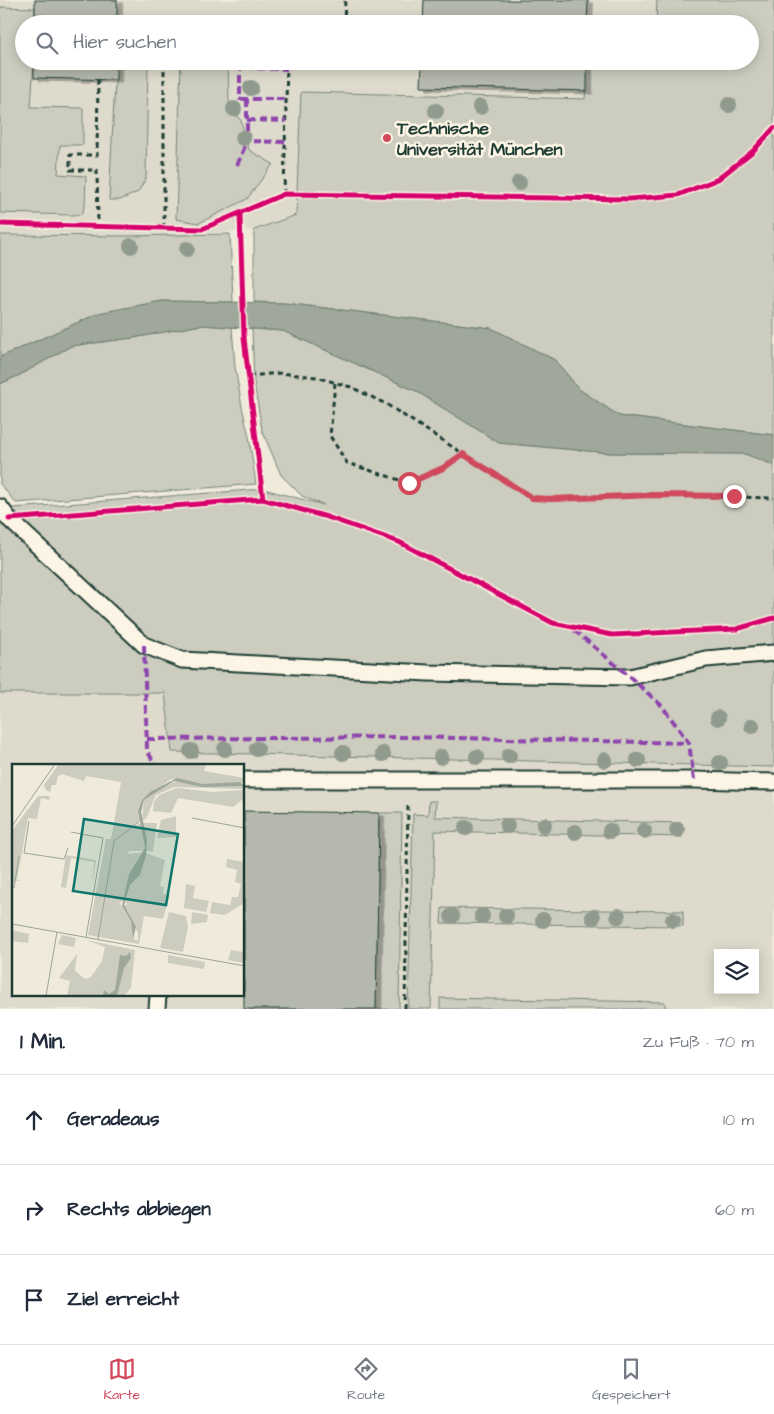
<!DOCTYPE html>
<html lang="de">
<meta charset="utf-8">
<style>
body{margin:0;font-family:"Architects Daughter",sans-serif;background:#f6f6f7;color:#1f2937}
.controls{position:absolute;right:15px;bottom:15px;display:grid;overflow:hidden;border-radius:0px;box-shadow:0 2px 12px #0003}
.controls button{width:45px;height:45px;display:grid;place-items:center;padding:0;border:0;border-bottom:1px solid #e0e1e3;background:#fff;color:#1f2937;font:25px sans-serif}
.stop{position:absolute;width:15px;height:15px;margin:-11px;border:4px solid #d1495b;border-radius:50%;background:#fff}
.stop.end{background:#d1495b;border-color:#fff;box-shadow:0 1px 5px #0008}
.list{margin:0;padding:0;list-style:none}
h2{display:flex;justify-content:space-between;align-items:center;height:65px;margin:0;padding:0 20px;font-size:21px}
h2 small{font-size:16px;font-weight:400;color:#747a83}
.list li{display:grid;grid-template-columns:32px 1fr auto;gap:15px;align-items:center;box-sizing:border-box;height:90px;padding:0 20px;border-top:1px solid #e0e1e3}
.list b{display:block;font-size:19px;white-space:nowrap}
.list em{font-size:16px;font-style:normal;color:#747a83}
.icon{flex:none;width:28px;height:28px;fill:none;stroke:currentColor;stroke-width:2;stroke-linecap:round;stroke-linejoin:round}
.map{position:relative;flex:none;width:774px;height:1009px;overflow:hidden}
.search{position:absolute;background:#fff;box-shadow:0 2px 12px #0003;left:15px;right:15px;top:15px;height:55px;display:flex;align-items:center;gap:12px;box-sizing:border-box;padding:0 18px;border-radius:28px;color:#747a83;font-size:19px}
.sheet{height:335px;background:#fff}
nav{display:flex;justify-content:space-around;align-items:center;box-sizing:border-box;height:70px;border-top:1px solid #e0e1e3;background:#fff;font-size:14px;color:#747a83}
nav a{display:grid;justify-items:center;gap:2px}
nav .on{color:#d1495b}
.map>svg:first-child{display:block}
.built{fill:#dedbcc;fill-rule:evenodd}
.green{fill:#cccdbf;stroke:#76857a}
.water{fill:#9fa89a;stroke:#6c7d71}
.building{fill:#b5b9ad;stroke:#1f3d34;filter:url(#shadow)}
.lines{fill:none;stroke-linecap:round;stroke-linejoin:round}
.service-casing{stroke:#1f3d34;stroke-width:19}
.path{stroke:#1f3d34;stroke-width:3;stroke-dasharray:5 4;stroke-linecap:butt}
.service{stroke:#fcf5e5;stroke-width:15}
.quiet{stroke:#8e44ad;stroke-width:4;stroke-dasharray:8 4;stroke-linecap:butt}
.cycleway-casing{stroke:#fcf5e5;stroke-width:8}
.cycleway{stroke:#d6006c;stroke-width:5}
.tree{fill:#909b8e}
.route{stroke:#d1495b;stroke-width:6}
.poi-dot{fill:#d1495b;stroke:#fcf5e5;stroke-width:2}
.labels{text-anchor:middle;stroke-width:5;stroke-linejoin:round;paint-order:stroke}
.poi-label{font-size:18px;font-weight:bold;fill:#1f3d34;stroke:#fcf5e5;text-anchor:start}
.inset-road{fill:none;stroke:#9ca598;stroke-width:1}
.view{fill:#0f766e;fill-opacity:0.15;stroke:#0f766e;stroke-width:2.5}
.inset-edge{fill:none;stroke:#1f3d34;stroke-width:2.5}
</style>
<div class="map">
<svg width="774" height="1009" viewBox="0 0 774 1009">
<defs>
<filter id="shadow"><feDropShadow dx="5.5" dy="3" stdDeviation="0" flood-color="#0004"/></filter>
</defs>
<rect width="100%" height="100%" fill="#efeada"/>
<filter id="ink" filterUnits="userSpaceOnUse"><feTurbulence type="fractalNoise" baseFrequency=".02" numOctaves="2"/><feDisplacementMap in="SourceGraphic" scale="10" xChannelSelector="R" yChannelSelector="G"/><feConvolveMatrix kernelMatrix="1 2 1 2 8 2 1 2 1" color-interpolation-filters="sRGB"/></filter>
<g filter="url(#ink)">
<g class="built">
<path d="M0 0H774V229L296 216 254 230 131 240 0 245ZM24 24H750V61H24Z"/>
<path d="M0 693H165L172 752 774 767V1009H0ZM14 765H244V995H14ZM718 953H755V990H718Z"/>
</g>
<g class="green">
<polygon points="657,0 774,0 774,435 619,416 579,389 555,360 491,328 284,303 254,302 254,230 296,215 301,92 585,99 587,61 750,61 750,24 656,24"/>
<polygon points="0,7 35,8 35,24 24,24 24,61 34,61 31,107 83,108 83,145 60,145 58,174 86,176 85,204 82,214 74,215 0,213"/>
<polygon points="116,61 145,61 148,65 146,178 138,192 120,200 109,200"/>
<polygon points="181,61 228,61 229,101 241,121 249,150 273,164 247,199 199,223 176,219"/>
<polygon points="230,234 233,302 162,301 99,313 0,357 0,235 128,236"/>
<polygon points="201,325 232,327 235,367 242,407 249,437 256,484 16,503 0,484 0,384 20,375 71,346 133,338"/>
<polygon points="252,329 283,331 416,391 499,443 610,453 745,454 774,465 774,767 172,752 165,693 0,693 0,509 263,489 324,505 302,496 281,475 262,430 254,382"/>
<polygon points="429,801 436,801 435,817 682,823 682,837 435,831 431,1009 408,1009 413,814 428,815"/>
<polygon points="379,813 402,813 399,1009 376,1009"/>
<polygon points="442,908 683,911 683,926 441,923"/>
<polygon points="440,998 665,1002 665,1009 440,1009"/>
</g>
<polygon class="water" points="162,301 284,303 491,328 555,360 579,389 619,416 774,435 774,465 745,454 610,453 499,443 416,391 283,331 201,325 133,338 71,346 20,375 0,384 0,357 99,313"/>
<g class="building">
<rect x="35" y="0" width="82" height="24"/>
<polygon points="424,0 588,0 587,24 423,24"/>
<polygon points="34,61 116,61 116,80 34,78"/>
<polygon points="422,61 587,61 587,91 421,87"/>
<polygon points="244,811 379,813 376,1009 244,1009"/>
</g>
<g class="lines">
<g class="service-casing">
<g id="service">
<polyline points="0,507 9,519 144,645 182,660 428,673 630,677 706,659 774,653"/>
<polyline points="244,780 694,780 774,782"/>
<polyline points="157,1009 158,995"/>
</g>
</g>
<g class="path">
<polyline points="288,24 288,22 327,24"/>
<polyline points="344,24 345,0"/>
<polyline points="164,61 164,228"/>
<polyline points="98,80 97,155 70,155 70,170 97,170 98,226"/>
<polyline points="284,194 287,61"/>
<polyline points="249,376 281,373 316,377 351,387 386,404 532,498 552,499 654,495 774,498"/>
<polyline points="335,383 330,436 347,463 409,483 443,468 463,454"/>
<polyline points="405,1009 408,804"/>
</g>
<use href="#service" class="service"/>
<g class="quiet">
<polyline points="253,61 252,68 287,69"/>
<polyline points="253,63 240,64 240,99 286,99"/>
<polyline points="247,99 247,141 285,142"/>
<polyline points="247,120 286,121"/>
<polyline points="237,165 247,141"/>
<polyline points="574,630 630,677 662,706 689,743 694,780"/>
<polyline points="144,645 147,750 155,765"/>
<polyline points="147,739 409,737 689,743"/>
</g>
<g class="cycleway-casing">
<g id="cycleway">
<polyline points="240,214 244,338 263,499"/>
<polyline points="0,224 202,229 284,194 630,199 678,195 718,179 753,151 774,128"/>
<polyline points="9,519 263,499 327,517 399,542 553,623 612,635 737,629 774,618"/>
</g>
</g>
<use href="#cycleway" class="cycleway"/>
</g>
<g class="tree">
<circle cx="251" cy="88" r="8"/>
<circle cx="729" cy="105" r="8"/>
<circle cx="480" cy="107" r="8"/>
<circle cx="234" cy="109" r="8"/>
<circle cx="436" cy="111" r="8"/>
<circle cx="243" cy="138" r="8"/>
<circle cx="519" cy="183" r="8"/>
<circle cx="131" cy="246" r="8"/>
<circle cx="187" cy="249" r="8"/>
<circle cx="718" cy="718" r="8"/>
<circle cx="752" cy="726" r="8"/>
<circle cx="225" cy="749" r="8"/>
<circle cx="257" cy="749" r="8"/>
<circle cx="191" cy="751" r="8"/>
<circle cx="343" cy="753" r="8"/>
<circle cx="383" cy="754" r="8"/>
<circle cx="509" cy="756" r="8"/>
<circle cx="441" cy="757" r="8"/>
<circle cx="477" cy="757" r="8"/>
<circle cx="605" cy="760" r="8"/>
<circle cx="638" cy="760" r="8"/>
<circle cx="720" cy="763" r="8"/>
<circle cx="544" cy="825" r="8"/>
<circle cx="507" cy="826" r="8"/>
<circle cx="466" cy="828" r="8"/>
<circle cx="677" cy="830" r="8"/>
<circle cx="610" cy="831" r="8"/>
<circle cx="644" cy="831" r="8"/>
<circle cx="575" cy="832" r="8"/>
<circle cx="452" cy="916" r="8"/>
<circle cx="482" cy="916" r="8"/>
<circle cx="506" cy="916" r="8"/>
<circle cx="618" cy="916" r="8"/>
<circle cx="593" cy="917" r="8"/>
<circle cx="543" cy="920" r="8"/>
<circle cx="673" cy="920" r="8"/>
</g>
</g>
<g class="lines" filter="url(#ink)">
<polyline class="route" points="409,483 443,468 463,454 532,498 552,499 654,495 734,496"/>
</g>
<circle class="poi-dot" cx="387" cy="138" r="5"/>
<g class="labels">
<g class="poi-label">
<text x="397" y="134">Technische<tspan x="397" dy="21">Universität München</tspan></text>
</g>
</g>
<g transform="translate(12 764)">
<rect width="232" height="232" fill="#efeada"/>
<path d="M47 0H194L192 7 233 14 232 19 197 21 159 15 130 36 126 47 128 57 119 64 129 59 133 84 132 87H117L116 90 132 88 117 110 113 132 110 138H107L119 157 122 176H126V169L112 141 117 140 113 139 118 121 128 111 134 89 153 96 148 122 152 123 151 130 158 131 151 155 132 152 127 180 76 171 94 75H99L109 18 74 12 72 17 50 10 46 12 44 21H40L38 28 34 26 32 21ZM169 16 190 23 224 20 232 22V25L162 23 144 31 134 55 130 56 132 36 150 22ZM165 24 201 28 232 26V34L221 43 166 34 159 49 141 47 142 38 147 31ZM26 32H38L37 36 29 34 25 55 16 54 5 116 8 117H2L0 123V67ZM164 52V73L145 74 149 56ZM131 59H145L141 88 134 87ZM54 91 84 96 80 121 82 98 59 94 54 124 49 123ZM215 95 232 98V139L213 151 198 149 200 138 218 141 220 133H226L229 120 223 118 225 106 214 103ZM174 120 183 122 181 134 197 137 194 148 172 144ZM157 148 174 152 176 163 171 188 148 184ZM180 148 196 151 195 158 179 160ZM0 166 17 170 16 179 0 177ZM50 171 64 174 62 183 46 180ZM74 176 123 186 119 224 112 232H55L58 217 47 214 65 190 63 207 73 215 79 213 90 197 93 183ZM219 186 232 188V199L216 196ZM156 191 193 198 192 205 156 199Z" fill="#cccdbf"/>
<path d="M165 14 191 20 228 18 232 22 190 23 162 17 132 36 129 48 135 75 134 92 128 111 118 121 112 141 124 163 121 175 119 157 110 142 117 110 133 84 126 47 130 36 138 28ZM118 188 119 194 112 204 105 232H91L92 226 97 230 103 226 108 191 114 192Z" fill="#9fa89a"/>
<path class="inset-road" d="M180 54 233 64M17 57 12 89 52 95 56 84M0 62 43 0M59 68 91 74 74 173M2 124 7 92M0 160 233 202M86 175 102 77 127 58M34 232 45 168"/>
<path class="view" d="M72 55 166 70 154 141 61 127Z"/>
<rect width="232" height="232" class="inset-edge"/>
</g>
</svg>
<div class="controls">
<button><svg class="icon" aria-label="layers" viewBox="0 0 24 24"><path d="M12 4l9 5-9 5-9-5zM3 14l9 5 9-5"/></svg></button>
</div>
<div class="stop" style="left:409px;top:483px"></div>
<div class="stop end" style="left:734px;top:496px"></div>
<div class="search"><svg class="icon" aria-label="search" viewBox="0 0 24 24"><circle cx="10" cy="10" r="6"/><path d="M15 15l6 6"/></svg>Hier suchen</div>
</div>
<section class="sheet">
<h2>1 Min.<small>Zu Fuß · 70 m</small></h2>
<ul class="list">
<li><svg class="icon" aria-label="ahead" viewBox="0 0 24 24"><path d="M12 20V5M6 11l6-6 6 6"/></svg><div><b>Geradeaus</b></div><em>10 m</em></li>
<li><svg class="icon" aria-label="right" viewBox="0 0 24 24"><path d="M7 20v-9h11M14 6l5 5-5 5"/></svg><div><b>Rechts abbiegen</b></div><em>60 m</em></li>
<li><svg class="icon" aria-label="arrive" viewBox="0 0 24 24"><path d="M6 21V4h12l-3 4 3 4H6"/></svg><div><b>Ziel erreicht</b></div></li>
</ul>
</section>
<nav>
<a class="on"><svg class="icon" aria-label="map" viewBox="0 0 24 24"><path d="M3 6l6-2 6 2 6-2v14l-6 2-6-2-6 2zM9 4v14M15 6v14"/></svg>Karte</a>
<a><svg class="icon" aria-label="directions" viewBox="0 0 24 24"><path d="M12 3l9 9-9 9-9-9zM9 14v-3h6M13 9l2 2-2 2"/></svg>Route</a>
<a><svg class="icon" aria-label="saved" viewBox="0 0 24 24"><path d="M7 4h10v16l-5-4-5 4z"/></svg>Gespeichert</a>
</nav>
